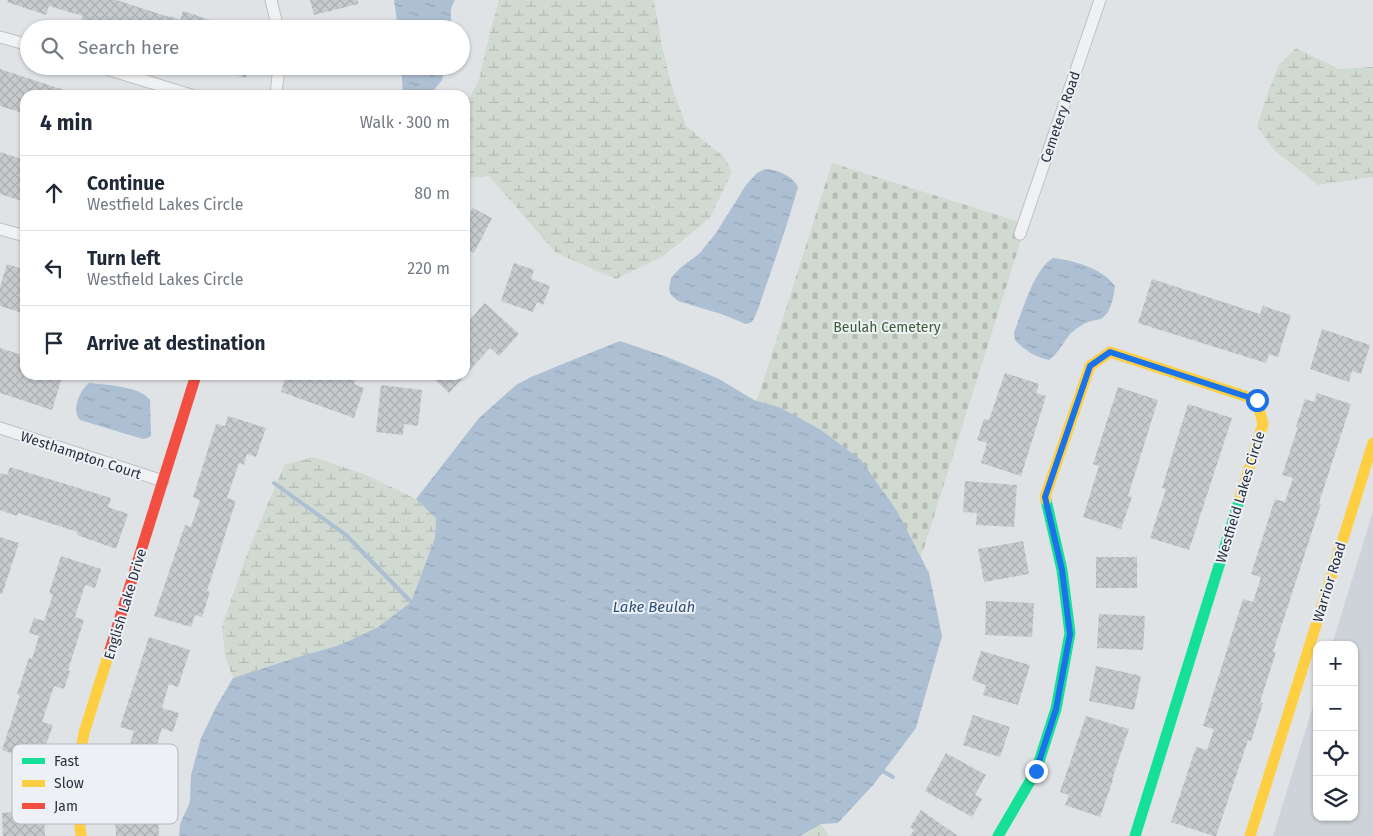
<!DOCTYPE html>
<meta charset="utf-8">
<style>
body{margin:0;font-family:"Fira Sans",sans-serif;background:#f6f6f7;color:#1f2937}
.controls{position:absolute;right:15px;bottom:15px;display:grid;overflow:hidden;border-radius:10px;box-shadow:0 1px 4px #0004}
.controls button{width:45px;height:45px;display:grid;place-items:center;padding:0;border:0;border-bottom:1px solid #e0e1e3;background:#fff;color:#1f2937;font:25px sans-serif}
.stop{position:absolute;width:15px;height:15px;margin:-11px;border:4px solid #1a73e8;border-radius:50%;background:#fff}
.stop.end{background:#1a73e8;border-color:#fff;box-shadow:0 1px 5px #0008}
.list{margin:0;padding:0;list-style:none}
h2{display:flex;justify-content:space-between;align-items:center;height:65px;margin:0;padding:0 20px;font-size:21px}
h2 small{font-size:16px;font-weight:400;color:#747a83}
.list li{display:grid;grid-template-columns:32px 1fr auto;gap:15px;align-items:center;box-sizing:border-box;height:75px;padding:0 20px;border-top:1px solid #e0e1e3}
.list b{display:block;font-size:19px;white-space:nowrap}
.list p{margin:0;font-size:16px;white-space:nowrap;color:#747a83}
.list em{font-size:16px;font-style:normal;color:#747a83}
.icon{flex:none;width:28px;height:28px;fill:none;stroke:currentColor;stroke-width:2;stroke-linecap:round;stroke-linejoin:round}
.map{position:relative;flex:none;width:1373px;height:836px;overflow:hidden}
.search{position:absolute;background:#fff;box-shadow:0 1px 4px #0004;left:20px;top:20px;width:450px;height:55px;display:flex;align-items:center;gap:12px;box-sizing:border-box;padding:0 18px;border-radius:28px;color:#747a83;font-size:19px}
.panel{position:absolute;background:#fff;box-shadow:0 1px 4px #0004;left:20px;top:90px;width:450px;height:290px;border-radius:15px}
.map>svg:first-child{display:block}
.built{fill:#ced2d9}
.wetland{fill:url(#wetland-marsh)}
.cemetery{fill:url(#cemetery-stones)}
.water{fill:url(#water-ripples)}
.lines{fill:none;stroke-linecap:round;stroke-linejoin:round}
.stream{stroke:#adbfd2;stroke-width:4}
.building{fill:url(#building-cross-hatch)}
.street-casing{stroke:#bec1c4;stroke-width:13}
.street{stroke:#f0f1f2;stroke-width:11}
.fast{stroke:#16e098;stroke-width:11}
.slow{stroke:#ffcf43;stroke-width:11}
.jam{stroke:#f24e42;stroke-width:11}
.route{stroke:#1a73e8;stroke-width:6}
.labels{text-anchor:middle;stroke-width:4;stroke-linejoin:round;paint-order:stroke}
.street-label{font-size:14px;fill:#27303f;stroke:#edf1f6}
.park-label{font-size:14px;fill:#3b5c33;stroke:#edf1f6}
.water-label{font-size:15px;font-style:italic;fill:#2f4f75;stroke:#edf1f6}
.key{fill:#edf1f6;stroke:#b2b7bf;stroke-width:1}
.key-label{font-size:14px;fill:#27303f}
</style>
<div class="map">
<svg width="1373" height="836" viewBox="0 0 1373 836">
<defs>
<pattern id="wetland-marsh" width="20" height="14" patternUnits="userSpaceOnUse" patternTransform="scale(1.25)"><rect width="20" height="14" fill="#d1dad1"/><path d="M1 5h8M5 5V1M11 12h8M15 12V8" fill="none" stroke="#b3bbb4"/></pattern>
<pattern id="cemetery-stones" width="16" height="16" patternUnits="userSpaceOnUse" patternTransform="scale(1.25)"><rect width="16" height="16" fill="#d1dad1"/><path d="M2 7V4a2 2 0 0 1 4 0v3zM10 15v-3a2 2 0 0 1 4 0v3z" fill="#b3bbb4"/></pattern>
<pattern id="water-ripples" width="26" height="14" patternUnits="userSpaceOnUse" patternTransform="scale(1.25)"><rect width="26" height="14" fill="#adbfd2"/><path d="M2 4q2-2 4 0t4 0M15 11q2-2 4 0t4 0" fill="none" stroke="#95a4b5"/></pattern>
<pattern id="building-cross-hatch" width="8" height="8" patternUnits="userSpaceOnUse" patternTransform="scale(1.25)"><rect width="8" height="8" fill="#c8cbce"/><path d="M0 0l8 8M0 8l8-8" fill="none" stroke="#acafb2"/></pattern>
</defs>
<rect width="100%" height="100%" fill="#e0e3e6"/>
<polygon class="built" points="1373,511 1373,836 1273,836 1317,693 1317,817 1354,817 1354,645 1332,645"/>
<g class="wetland">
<polygon points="499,0 654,0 662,46 671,84 686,126 725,158 732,172 710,218 662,257 616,279 556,253 489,176 465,178 465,106 479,80 491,28"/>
<polygon points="1296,48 1339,69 1373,67 1373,177 1318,185 1274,150 1257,126 1268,92 1279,65"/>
<polygon points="313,457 364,474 416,499 436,518 435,538 411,602 378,627 340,645 301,656 233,678 225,656 222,626 247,554 284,465"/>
<polygon points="821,824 829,836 800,836"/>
</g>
<polygon class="cemetery" points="832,163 1026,224 903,614 709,553"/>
<g class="water">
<path d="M394 0H455C448 11 452 17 451 29H398Z"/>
<polygon points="401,66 445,66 442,80 430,95 403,95"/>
<path d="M765 169C778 170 792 175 798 187 789 220 778 251 767 283 762 296 759 310 752 322L746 324 721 314 678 301 671 295 669 289 671 278 681 267 699 254 716 233 746 185 757 173Z"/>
<path d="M1053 258C1075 261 1102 268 1115 286 1114 295 1111 313 1102 318 1100 320 1094 320 1091 321 1084 323 1077 328 1071 333 1063 342 1059 353 1049 360 1035 357 1024 350 1015 340L1014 333C1022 312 1034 269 1053 258Z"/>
<polygon points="620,341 667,357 698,370 719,379 754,400 781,408 821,430 861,460 897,511 929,573 942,636 916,728 874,784 838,823 821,824 800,836 179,836 180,824 190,802 191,775 201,738 216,707 233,678 301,656 340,645 378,627 411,602 435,538 436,518 416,499 479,418 516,385 529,378 560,365"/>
<path d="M89 383C106 385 140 386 150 400L151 436 147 438 143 439 80 420C71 410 80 390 89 383Z"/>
</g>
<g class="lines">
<g class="stream">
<polyline points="274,483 346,535 411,602 414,602"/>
<polyline points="879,769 893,777"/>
</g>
</g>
<g class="building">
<polygon points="8,0 116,0 169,17 170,16 180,20 183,11 231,27 230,29 90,29 80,26 83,16 49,6 46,15 7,2"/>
<polygon points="310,0 358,0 358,4 314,15"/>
<polygon points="217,66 249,66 246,78 216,68"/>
<polygon points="0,69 73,93 73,95 25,95 25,114 0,106"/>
<polygon points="0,152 25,160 25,202 0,194"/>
<polygon points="473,208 492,218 474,253 465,248 465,213 468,215"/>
<polygon points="514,263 534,270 531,279 550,286 543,305 537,302 533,312 501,301"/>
<polygon points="7,264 25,270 25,314 0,306 0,287"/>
<polygon points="1152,279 1260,314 1263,306 1291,315 1278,357 1269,354 1266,363 1138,323"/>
<polygon points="485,303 519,334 499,356 490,348 449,393 430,375 465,375 465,325"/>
<polygon points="1322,329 1370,345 1361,374 1352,371 1349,382 1310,369"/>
<polygon points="0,348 25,356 25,375 63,375 52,410 0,393"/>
<polygon points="1005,373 1039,384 1036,393 1046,396 1021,476 981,463 987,443 977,440 984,419 989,420"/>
<polygon points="286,375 357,375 354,384 364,388 354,418 281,392"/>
<polygon points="381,385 422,390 418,426 404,424 403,435 376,432"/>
<polygon points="1118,387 1158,400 1128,496 1132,497 1121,529 1083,517 1099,466 1093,464"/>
<polygon points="1317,393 1351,404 1319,503 1321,504 1273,652 1276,652 1260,702 1263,703 1251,741 1248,740 1216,836 1214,836 1171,822 1196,747 1207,750 1214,729 1203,726 1243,599 1253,602 1261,577 1251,574 1275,499 1285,502 1293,478 1282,475 1298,427 1296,427 1305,399 1314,402"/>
<polygon points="1188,404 1232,418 1189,550 1150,538 1166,489 1162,488"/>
<polygon points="228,416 266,428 256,457 247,454 244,465 239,463 227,498 236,501 207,591 210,592 202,617 195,615 191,627 154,616 185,525 191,527 200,500 193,497 216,424 225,426"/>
<polygon points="10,467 111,498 108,507 128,514 116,549 77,535 78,532 18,513 17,516 0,510 0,473 7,475"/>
<polygon points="965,481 1017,485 1014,527 976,525 977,513 963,512"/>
<polygon points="0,537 19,543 2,594 0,594"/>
<polygon points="1023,541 1029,574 984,582 978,549"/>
<polygon points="61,556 101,569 95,588 85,585 75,617 84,620 68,670 70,671 64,689 54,686 42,722 53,725 40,762 2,750 20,695 17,694 29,658 32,659 39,636 29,633 34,618 44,621 53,595 49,593"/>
<rect x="1096" y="557" width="41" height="31"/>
<polygon points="986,601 1034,603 1032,637 985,635"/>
<polygon points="1099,614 1145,616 1143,650 1097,648"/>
<polygon points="149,637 190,650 178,687 169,684 162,708 179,713 173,732 162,728 154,755 160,757 151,786 140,782 137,792 109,783 118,755 126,758 134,731 120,727"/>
<polygon points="981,651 1030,665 1018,705 983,695 986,685 972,680"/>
<polygon points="1096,666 1141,676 1134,710 1089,701"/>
<polygon points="973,715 1010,727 1000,757 963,745"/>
<polygon points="1086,716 1129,729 1112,780 1113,780 1100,817 1065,805 1069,795 1060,792"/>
<polygon points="946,753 986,775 975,795 982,799 972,817 925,791"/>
<polygon points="44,810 45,836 3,836 2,813"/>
<polygon points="921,810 958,836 910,836 914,830 910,827"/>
<polygon points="158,813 159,836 116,836 115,815"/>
</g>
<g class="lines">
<g class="street-casing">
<g id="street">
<polyline points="271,0 278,29"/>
<polyline points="0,37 29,45"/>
<polyline points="97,66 191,95"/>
<polyline points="276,95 279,66"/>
<polyline points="0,229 25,236"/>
<polyline points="1020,234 1100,0"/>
<polyline points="0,428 163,481"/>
</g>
</g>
<use href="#street" class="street"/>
<g class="fast">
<polyline points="998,836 1036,771 1056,709 1070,633 1062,570 1046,500"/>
<polyline points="1135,836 1240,498"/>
</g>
<g class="slow">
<polyline points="1046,500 1045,497 1090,366 1110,352 1257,400 1263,424 1240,498"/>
<polyline points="81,836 75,785 84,733 109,653"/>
<polyline points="1250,836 1373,443"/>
</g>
<polyline class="jam" points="109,653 196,375"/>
</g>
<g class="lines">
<polyline class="route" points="1036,771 1056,709 1070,634 1062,570 1045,497 1090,366 1110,352 1257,400"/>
</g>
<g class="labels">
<g class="street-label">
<text transform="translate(1060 117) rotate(-71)" y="5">Cemetery Road</text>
<text transform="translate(81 455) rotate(18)" y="5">Westhampton Court</text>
<text transform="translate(1240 497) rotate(-73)" y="5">Westfield Lakes Circle</text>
<text transform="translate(1329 582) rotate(-73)" y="5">Warrior Road</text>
<text transform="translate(125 604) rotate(-73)" y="5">English Lake Drive</text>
</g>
<g class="park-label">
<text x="887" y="332">Beulah Cemetery</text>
</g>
<g class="water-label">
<text x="654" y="612">Lake Beulah</text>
</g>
</g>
<rect x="12" y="744" width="166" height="80" rx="8" class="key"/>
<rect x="22" y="758" width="23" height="6" fill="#16e098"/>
<rect x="22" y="780" width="23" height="7" fill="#ffcf43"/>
<rect x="22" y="803" width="23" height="6" fill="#f24e42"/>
<g class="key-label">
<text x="54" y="766">Fast</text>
<text x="54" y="788">Slow</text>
<text x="54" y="811">Jam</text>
</g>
</svg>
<div class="controls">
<button>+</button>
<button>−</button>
<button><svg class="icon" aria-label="locate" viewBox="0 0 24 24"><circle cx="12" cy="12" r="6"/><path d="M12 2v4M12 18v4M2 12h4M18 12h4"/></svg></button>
<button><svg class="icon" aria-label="layers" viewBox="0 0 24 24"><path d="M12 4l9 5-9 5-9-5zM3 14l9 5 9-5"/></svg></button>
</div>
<div class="stop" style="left:1257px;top:400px"></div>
<div class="stop end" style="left:1036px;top:771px"></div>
<div class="search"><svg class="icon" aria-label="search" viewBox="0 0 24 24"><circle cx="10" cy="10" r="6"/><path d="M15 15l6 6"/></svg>Search here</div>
<section class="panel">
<h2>4 min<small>Walk · 300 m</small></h2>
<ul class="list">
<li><svg class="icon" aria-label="ahead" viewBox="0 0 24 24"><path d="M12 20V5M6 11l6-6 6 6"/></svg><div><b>Continue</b><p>Westfield Lakes Circle</p></div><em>80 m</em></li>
<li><svg class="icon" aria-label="left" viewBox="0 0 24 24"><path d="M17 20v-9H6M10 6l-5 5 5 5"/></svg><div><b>Turn left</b><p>Westfield Lakes Circle</p></div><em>220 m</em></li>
<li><svg class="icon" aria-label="arrive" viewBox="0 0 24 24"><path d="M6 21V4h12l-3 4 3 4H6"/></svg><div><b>Arrive at destination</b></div></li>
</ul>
</section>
</div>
